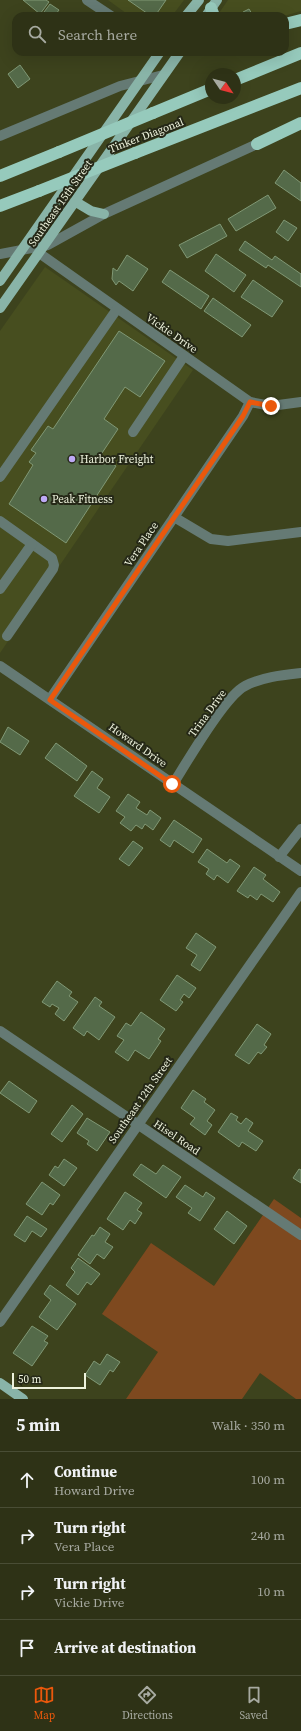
<!DOCTYPE html>
<meta charset="utf-8">
<style>
body{margin:0;font-family:"Source Serif 4",serif;background:#363a1f;color:#f1f3f6}
.compass{position:absolute;left:205px;top:68px;width:36px;height:36px;border-radius:50%;background:#2e3216;box-shadow:0 4px 16px #0002;rotate:125deg}
.scale{position:absolute;left:12px;bottom:10px;width:74px;box-sizing:border-box;padding-left:4px;border:2px solid #eef3dd;border-top:0;font-size:11px;line-height:14px;white-space:nowrap;color:#eef3dd;-webkit-text-stroke:3px #252817;paint-order:stroke}
.stop{position:absolute;width:12px;height:12px;margin:-9px;border:3px solid #ea580c;border-radius:50%;background:#fff}
.stop.end{background:#ea580c;border-color:#fff;box-shadow:0 1px 4px #0008}
.list{margin:0;padding:0;list-style:none}
h2{display:flex;justify-content:space-between;align-items:center;height:52px;margin:0;padding:0 16px;font-size:17px}
h2 small{font-size:13px;font-weight:400;color:#a7aaa1}
.list li{display:grid;grid-template-columns:26px 1fr auto;gap:12px;align-items:center;box-sizing:border-box;height:56px;padding:0 16px;border-top:1px solid #494d35}
.list b{display:block;font-size:15px;white-space:nowrap}
.list p{margin:0;font-size:13px;white-space:nowrap;color:#a7aaa1}
.list em{font-size:13px;font-style:normal;color:#a7aaa1}
.icon{flex:none;width:22px;height:22px;fill:none;stroke:currentColor;stroke-width:2;stroke-linecap:round;stroke-linejoin:round}
.map{position:relative;flex:none;width:301px;height:1399px;overflow:hidden}
.search{position:absolute;background:#2e3216;box-shadow:0 4px 16px #0002;left:12px;right:12px;top:12px;height:44px;display:flex;align-items:center;gap:10px;box-sizing:border-box;padding:0 14px;border-radius:12px;color:#a7aaa1;font-size:15px}
.sheet{height:276px;background:#2e3216}
nav{display:flex;justify-content:space-around;align-items:center;box-sizing:border-box;height:56px;border-top:1px solid #494d35;background:#2e3216;font-size:11px;color:#a7aaa1}
nav a{display:grid;justify-items:center;gap:2px}
nav .on{color:#ea580c}
.map>svg:first-child{display:block}
.built{fill:#474e1f}
.green{fill:#7e491f}
.building{fill:#546a49;stroke:#809875}
.lines{fill:none;stroke-linecap:round;stroke-linejoin:round}
.minor{stroke:#657a74;stroke-width:10}
.major{stroke:#89b4a8;stroke-width:10}
.highway{stroke:#96cabc;stroke-width:12}
.highway-bridge{stroke:#96cabc;stroke-width:12}
.route{stroke:#ea580c;stroke-width:5}
.poi-dot{fill:#bda9f5;stroke:#252817;stroke-width:1.5}
.labels{text-anchor:middle;stroke-width:4;stroke-linejoin:round;paint-order:stroke}
.street-label{font-size:11px;fill:#eef3dd;stroke:#252817}
.poi-label{font-size:11px;fill:#eef3dd;stroke:#252817;text-anchor:start}
</style>
<div class="map">
<svg width="301" height="1399" viewBox="0 0 301 1399">
<rect width="100%" height="100%" fill="#3d431d"/>
<g class="built">
<polygon points="108,0 184,0 172,16 130,16"/>
<polygon points="228,0 301,0 301,11 284,16 217,16"/>
<polygon points="45,267 193,370 0,653 0,331"/>
</g>
<polygon class="green" points="274,1199 301,1218 301,1399 296,1399 260,1373 242,1399 126,1399 158,1352 102,1314 151,1243 214,1286"/>
<g class="building">
<polygon points="23,0 46,0 49,2 40,14"/>
<polygon points="128,0 166,0 155,16 151,16"/>
<polygon points="50,4 59,10 56,14 59,16 41,16"/>
<polygon points="249,9 252,14 246,16 243,12"/>
<polygon points="20,65 30,79 18,88 8,74"/>
<polygon points="284,170 301,183 301,201 275,183"/>
<polygon points="268,195 276,208 236,231 228,219"/>
<polygon points="284,220 297,228 288,241 276,232"/>
<polygon points="220,224 227,236 187,258 179,245"/>
<polygon points="245,241 272,260 275,256 301,274 301,287 268,265 266,268 239,250"/>
<polygon points="216,254 246,275 234,292 205,271"/>
<polygon points="127,255 148,269 133,291 119,281 116,285 112,279 113,268 117,271"/>
<polygon points="170,270 209,296 201,309 162,282"/>
<polygon points="253,280 283,301 272,317 241,297"/>
<polygon points="213,298 251,325 242,337 204,311"/>
<polygon points="119,331 165,361 140,397 125,387 104,419 118,429 100,456 116,466 66,543 9,504 33,465 29,462 36,453 31,450 48,426 53,429"/>
<polygon points="8,727 29,741 20,755 0,742"/>
<polygon points="56,743 87,766 77,781 45,758"/>
<polygon points="92,771 103,779 97,788 110,797 99,813 74,796"/>
<polygon points="128,794 140,802 136,808 147,815 150,810 161,818 153,830 145,824 142,829 136,825 131,831 120,823 125,817 116,811"/>
<polygon points="174,820 202,839 193,853 174,840 170,847 160,840"/>
<polygon points="133,841 143,848 129,866 119,859"/>
<polygon points="207,849 227,863 230,859 240,866 228,883 217,875 214,880 206,874 209,869 198,862"/>
<polygon points="254,867 266,875 263,879 280,892 273,902 261,894 257,900 250,895 248,898 237,891"/>
<polygon points="196,933 216,947 200,971 191,965 197,955 186,948"/>
<polygon points="177,975 196,988 189,998 184,994 180,1000 183,1002 176,1011 160,1000"/>
<polygon points="57,981 72,992 69,996 78,1002 64,1021 55,1014 59,1008 52,1004 50,1007 42,1002"/>
<polygon points="95,997 102,1002 99,1006 115,1017 99,1040 87,1031 84,1036 73,1028"/>
<polygon points="141,1012 165,1029 158,1039 161,1041 149,1059 135,1050 128,1061 115,1052 124,1040 117,1036 126,1023 131,1026"/>
<polygon points="257,1024 271,1034 264,1045 267,1047 261,1054 258,1052 249,1064 235,1055"/>
<polygon points="9,1081 37,1101 29,1113 0,1093"/>
<polygon points="193,1090 206,1099 204,1102 215,1110 207,1121 212,1125 205,1135 190,1124 195,1118 181,1108"/>
<polygon points="72,1105 83,1114 62,1142 51,1134"/>
<polygon points="231,1113 238,1117 236,1120 241,1124 246,1118 253,1123 248,1131 263,1141 256,1151 242,1142 239,1147 218,1132"/>
<polygon points="87,1118 110,1132 97,1151 87,1144 89,1141 77,1133"/>
<polygon points="64,1159 77,1168 64,1186 49,1175 55,1166 58,1168"/>
<polygon points="141,1164 156,1174 163,1165 181,1177 166,1198 133,1175"/>
<polygon points="299,1169 301,1170 301,1183 293,1178"/>
<polygon points="42,1182 60,1195 53,1205 50,1203 42,1215 26,1204"/>
<polygon points="185,1185 203,1197 206,1192 215,1198 200,1221 188,1213 192,1208 176,1197"/>
<polygon points="125,1192 142,1203 137,1210 142,1213 135,1224 130,1220 123,1230 107,1219"/>
<polygon points="227,1211 247,1226 234,1244 214,1229"/>
<polygon points="27,1216 47,1229 41,1237 32,1231 25,1242 14,1235"/>
<polygon points="100,1227 110,1234 105,1242 113,1247 104,1259 97,1254 90,1264 78,1255 92,1235 94,1236"/>
<polygon points="78,1258 100,1274 91,1285 87,1282 78,1295 66,1285 75,1272 71,1268"/>
<polygon points="50,1285 76,1304 57,1330 39,1317 51,1300 44,1294"/>
<polygon points="32,1326 48,1336 44,1341 48,1343 32,1366 13,1353"/>
<polygon points="107,1354 120,1362 113,1372 110,1370 100,1385 85,1375 94,1361 100,1365"/>
</g>
<g class="lines">
<g class="minor">
<polyline points="87,0 111,16"/>
<polyline points="0,136 120,86 163,75"/>
<polyline points="39,253 250,402 271,406 301,402"/>
<polyline points="0,254 48,245 104,214 257,144"/>
<polyline points="133,432 184,356"/>
<polyline points="0,477 117,309"/>
<polyline points="174,517 211,539 228,541 301,532"/>
<polyline points="0,521 52,558 54,565 53,569 7,636"/>
<polyline points="0,589 32,544"/>
<polyline points="0,666 301,871"/>
<polyline points="50,699 243,416 250,402"/>
<path d="M173 784C187 762 225 696 245 686 262 677 283 675 301 673"/>
<polyline points="279,857 301,829"/>
<polyline points="0,1031 301,1235"/>
<polyline points="0,1322 301,892"/>
</g>
<g class="major">
<polyline points="186,16 199,0"/>
<polyline points="206,16 217,0"/>
<polyline points="76,202 91,211 104,214"/>
<polyline points="0,281 160,52"/>
<polyline points="0,308 180,52"/>
<polyline points="0,1383 23,1399"/>
</g>
<g class="highway">
<polyline points="211,8 214,16"/>
<polyline points="285,24 301,20"/>
<polyline points="235,80 301,53"/>
<polyline points="153,113 211,89"/>
<polyline points="257,144 301,123"/>
<polyline points="135,153 301,88"/>
<polyline points="0,176 59,152"/>
<polyline points="0,206 39,191"/>
</g>
<g class="highway-bridge">
<polyline points="59,152 153,113"/>
<polyline points="39,191 135,153"/>
</g>
</g>
<g class="lines">
<polyline class="route" points="172,784 50,700 243,416 250,402 271,406"/>
</g>
<g class="poi-dot">
<circle cx="72" cy="459" r="4"/>
<circle cx="44" cy="499" r="4"/>
</g>
<g class="labels">
<g class="street-label">
<text transform="translate(146 135) rotate(-21)" y="4">Tinker Diagonal</text>
<text transform="translate(60 203) rotate(-55)" y="4">Southeast 15th Street</text>
<text transform="translate(172 333) rotate(35)" y="4">Vickie Drive</text>
<text transform="translate(141 544) rotate(-56)" y="4">Vera Place</text>
<text transform="translate(207 713) rotate(-54)" y="4">Trina Drive</text>
<text transform="translate(138 745) rotate(35)" y="4">Howard Drive</text>
<text transform="translate(140 1100) rotate(-55)" y="4">Southeast 12th Street</text>
<text transform="translate(177 1137) rotate(34)" y="4">Hisel Road</text>
</g>
<g class="poi-label">
<text x="80" y="463">Harbor Freight</text>
<text x="52" y="503">Peak Fitness</text>
</g>
</g>
</svg>
<svg class="compass" viewBox="-18 -18 36 36"><path d="M0-13l5 13h-10z" fill="#e53935"/><path d="M0 13l5-13h-10z" fill="#a7aaa1"/></svg>
<div class="scale">50 m</div>
<div class="stop" style="left:172px;top:784px"></div>
<div class="stop end" style="left:271px;top:406px"></div>
<div class="search"><svg class="icon" aria-label="search" viewBox="0 0 24 24"><circle cx="10" cy="10" r="6"/><path d="M15 15l6 6"/></svg>Search here</div>
</div>
<section class="sheet">
<h2>5 min<small>Walk · 350 m</small></h2>
<ul class="list">
<li><svg class="icon" aria-label="ahead" viewBox="0 0 24 24"><path d="M12 20V5M6 11l6-6 6 6"/></svg><div><b>Continue</b><p>Howard Drive</p></div><em>100 m</em></li>
<li><svg class="icon" aria-label="right" viewBox="0 0 24 24"><path d="M7 20v-9h11M14 6l5 5-5 5"/></svg><div><b>Turn right</b><p>Vera Place</p></div><em>240 m</em></li>
<li><svg class="icon" aria-label="right" viewBox="0 0 24 24"><path d="M7 20v-9h11M14 6l5 5-5 5"/></svg><div><b>Turn right</b><p>Vickie Drive</p></div><em>10 m</em></li>
<li><svg class="icon" aria-label="arrive" viewBox="0 0 24 24"><path d="M6 21V4h12l-3 4 3 4H6"/></svg><div><b>Arrive at destination</b></div></li>
</ul>
</section>
<nav>
<a class="on"><svg class="icon" aria-label="map" viewBox="0 0 24 24"><path d="M3 6l6-2 6 2 6-2v14l-6 2-6-2-6 2zM9 4v14M15 6v14"/></svg>Map</a>
<a><svg class="icon" aria-label="directions" viewBox="0 0 24 24"><path d="M12 3l9 9-9 9-9-9zM9 14v-3h6M13 9l2 2-2 2"/></svg>Directions</a>
<a><svg class="icon" aria-label="saved" viewBox="0 0 24 24"><path d="M7 4h10v16l-5-4-5 4z"/></svg>Saved</a>
</nav>
